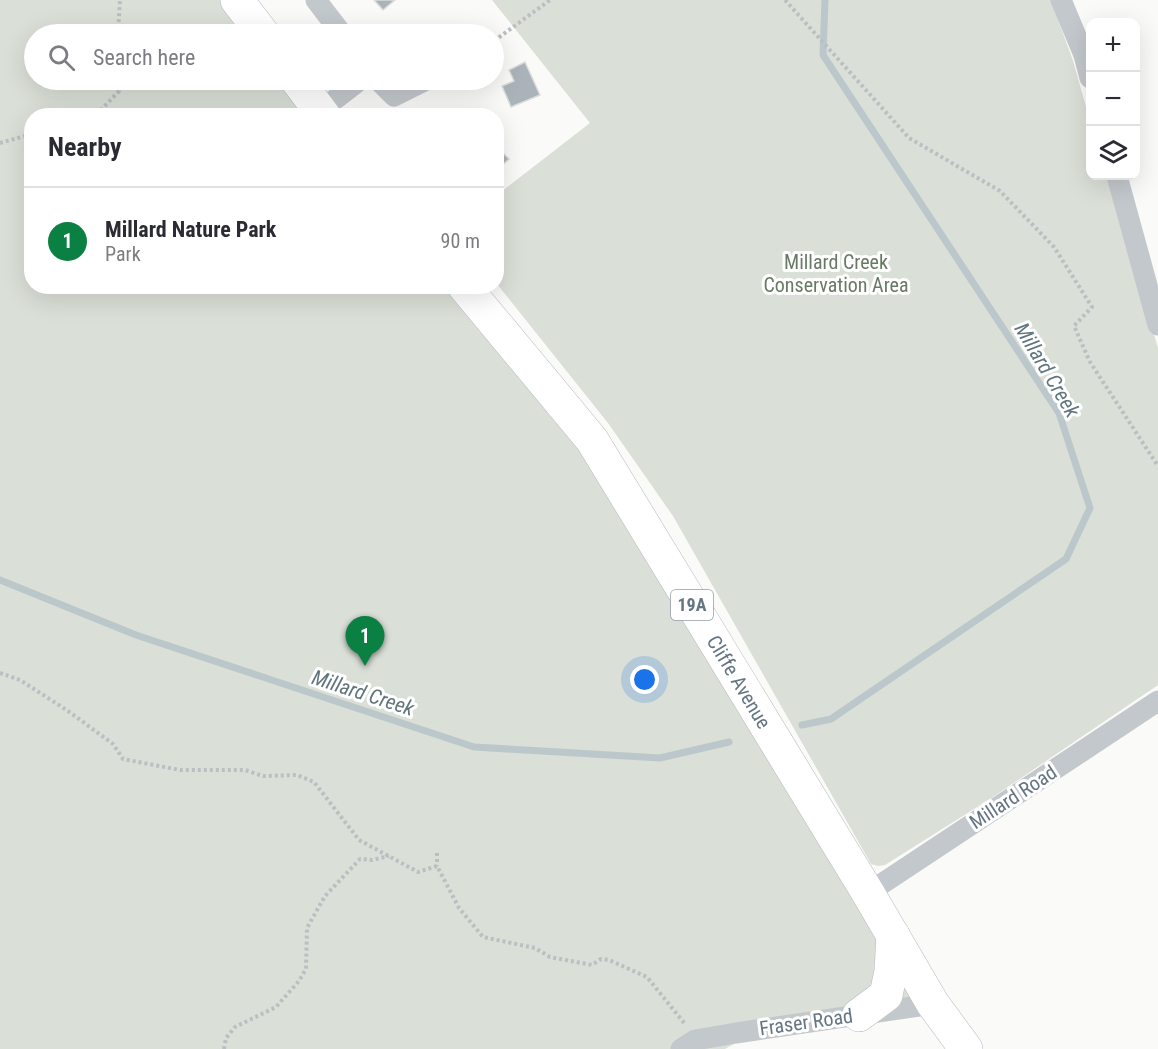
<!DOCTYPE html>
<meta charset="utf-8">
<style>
body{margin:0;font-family:"Roboto Condensed",sans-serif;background:#f7f7f7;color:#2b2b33}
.controls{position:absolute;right:18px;top:18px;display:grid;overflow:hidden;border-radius:12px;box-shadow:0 6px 24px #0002}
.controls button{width:54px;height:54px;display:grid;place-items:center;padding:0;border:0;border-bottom:2px solid #e1e1e2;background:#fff;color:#2b2b33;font:30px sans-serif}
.you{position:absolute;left:645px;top:680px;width:21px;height:21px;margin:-15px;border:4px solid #fff;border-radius:50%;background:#1a73e8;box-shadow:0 0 0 9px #1a73e833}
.badge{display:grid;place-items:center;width:39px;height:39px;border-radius:50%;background:#0b8043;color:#fff;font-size:20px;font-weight:700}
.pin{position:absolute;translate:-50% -50px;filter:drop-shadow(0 2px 3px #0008)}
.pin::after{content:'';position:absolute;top:32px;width:21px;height:18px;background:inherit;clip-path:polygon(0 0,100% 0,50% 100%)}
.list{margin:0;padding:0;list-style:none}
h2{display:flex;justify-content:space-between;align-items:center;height:78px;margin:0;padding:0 24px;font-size:26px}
h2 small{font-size:20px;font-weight:400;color:#7c7c81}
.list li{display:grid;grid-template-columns:39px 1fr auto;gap:18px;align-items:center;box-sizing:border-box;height:108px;padding:0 24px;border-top:2px solid #e1e1e2}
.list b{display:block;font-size:22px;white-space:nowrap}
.list p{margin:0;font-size:20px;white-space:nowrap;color:#7c7c81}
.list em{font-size:20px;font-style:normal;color:#7c7c81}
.icon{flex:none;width:33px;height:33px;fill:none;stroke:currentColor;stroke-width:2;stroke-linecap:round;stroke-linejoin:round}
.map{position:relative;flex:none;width:1158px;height:1049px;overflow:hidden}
.search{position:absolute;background:#fff;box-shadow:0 6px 24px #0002;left:24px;top:24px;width:480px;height:66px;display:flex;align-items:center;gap:15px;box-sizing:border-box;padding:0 21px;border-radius:33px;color:#7c7c81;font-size:22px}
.panel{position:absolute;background:#fff;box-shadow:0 6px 24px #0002;left:24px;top:108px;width:480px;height:186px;border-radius:24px}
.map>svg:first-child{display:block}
.green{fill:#dadfd7}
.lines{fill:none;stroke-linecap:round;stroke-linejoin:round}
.stream{stroke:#bbc7cb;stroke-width:7}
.building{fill:#aab3b9;stroke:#dcdcda;stroke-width:1.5}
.primary-casing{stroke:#b5babe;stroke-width:34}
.path{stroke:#bbbfc2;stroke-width:4;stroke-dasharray:3 3;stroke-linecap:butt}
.street{stroke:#c3c8cc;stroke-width:21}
.primary{stroke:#fff;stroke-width:33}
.labels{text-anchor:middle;stroke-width:6;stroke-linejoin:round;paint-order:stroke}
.shield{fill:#fff;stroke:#939fa8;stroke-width:1.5}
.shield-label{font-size:18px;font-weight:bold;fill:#657683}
.park-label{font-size:20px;fill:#687a64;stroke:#fff}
.street-label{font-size:20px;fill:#657683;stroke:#fff}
.water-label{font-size:21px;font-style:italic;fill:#60757c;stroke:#fff}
</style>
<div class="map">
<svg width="1158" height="1049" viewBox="0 0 1158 1049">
<rect width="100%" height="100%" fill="#fafaf8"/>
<g class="green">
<polygon points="0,0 237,0 263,34 34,34 34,80 297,80 324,115 32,116 32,286 464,287 592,440 933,1004 760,1029 725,1049 0,1049"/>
<polygon points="492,0 1051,0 1073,61 1090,121 1090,176 1107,176 1158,348 1158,685 993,797 885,865 878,866 871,864 673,516 608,423 497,284 497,195 590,123"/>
</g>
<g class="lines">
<g class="stream">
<polyline points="0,580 136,635 474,747 660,758 729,742"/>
<polyline points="802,725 831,719 1066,559 1090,508 1059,413 823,55 825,0"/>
</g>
</g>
<g class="building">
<polygon points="374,0 395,0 383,10"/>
<polygon points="525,62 540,95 511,107 502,86 514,81 509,70"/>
<polygon points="496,146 509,159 499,168 496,166"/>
</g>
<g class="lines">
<g class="primary-casing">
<g id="primary">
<polyline points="237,0 263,34"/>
<polyline points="297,80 324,116"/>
<polyline points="464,286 592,440 868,893 933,1004 966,1049"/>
<polyline points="859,1015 886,995 891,971 893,935"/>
</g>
</g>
<g class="path">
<polyline points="785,0 909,138 1000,191 1054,247 1092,307 1074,326 1090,362 1158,466"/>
<polyline points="118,34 120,0"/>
<polyline points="494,41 550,0"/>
<polyline points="90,116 100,111 119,91 118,80"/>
<polyline points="0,143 32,134"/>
<polyline points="0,673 20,680 68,711 113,744 123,759 180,770 245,770 263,776 297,775 314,782 359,840 418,872 437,866 459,908 483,937 535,948 550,957 592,965 601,959 609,960 647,977 685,1024"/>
<polyline points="437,853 437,866"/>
<polyline points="224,1049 226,1038 235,1027 276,1007 299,981 306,969 307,928 325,896 360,859 372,860 389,856"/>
</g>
<g class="street">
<polyline points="316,0 342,34"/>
<polyline points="1061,0 1084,55 1090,78"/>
<polyline points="378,80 394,96 426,80"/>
<polyline points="320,111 360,80"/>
<polyline points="1117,176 1158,325"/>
<polyline points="868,893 1158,701"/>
<polyline points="681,1049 695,1040 736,1033 933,1004"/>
</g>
<use href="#primary" class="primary"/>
</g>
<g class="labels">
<rect class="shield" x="671" y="590" width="42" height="30" rx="4.5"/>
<g class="shield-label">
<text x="692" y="611">19A</text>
</g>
<g class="park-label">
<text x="836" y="269">Millard Creek<tspan x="836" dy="23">Conservation Area</tspan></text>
</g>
<g class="street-label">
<text transform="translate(739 682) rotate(59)" y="7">Cliffe Avenue</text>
<text transform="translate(1013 797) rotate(-33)" y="7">Millard Road</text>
<text transform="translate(806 1022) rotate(-8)" y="7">Fraser Road</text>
</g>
<g class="water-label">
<text transform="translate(1047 370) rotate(59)" y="7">Millard Creek</text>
<text transform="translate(363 693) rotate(18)" y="7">Millard Creek</text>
</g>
</g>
</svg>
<div class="controls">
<button>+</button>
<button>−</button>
<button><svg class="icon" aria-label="layers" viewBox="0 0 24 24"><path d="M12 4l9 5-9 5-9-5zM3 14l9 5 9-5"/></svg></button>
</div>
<div class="you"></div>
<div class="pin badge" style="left:365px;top:666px">1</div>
<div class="search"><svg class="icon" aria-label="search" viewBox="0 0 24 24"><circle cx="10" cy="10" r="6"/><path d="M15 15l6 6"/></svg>Search here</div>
<section class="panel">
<h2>Nearby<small></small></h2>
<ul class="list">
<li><span class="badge">1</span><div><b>Millard Nature Park</b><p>Park</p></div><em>90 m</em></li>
</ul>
</section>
</div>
